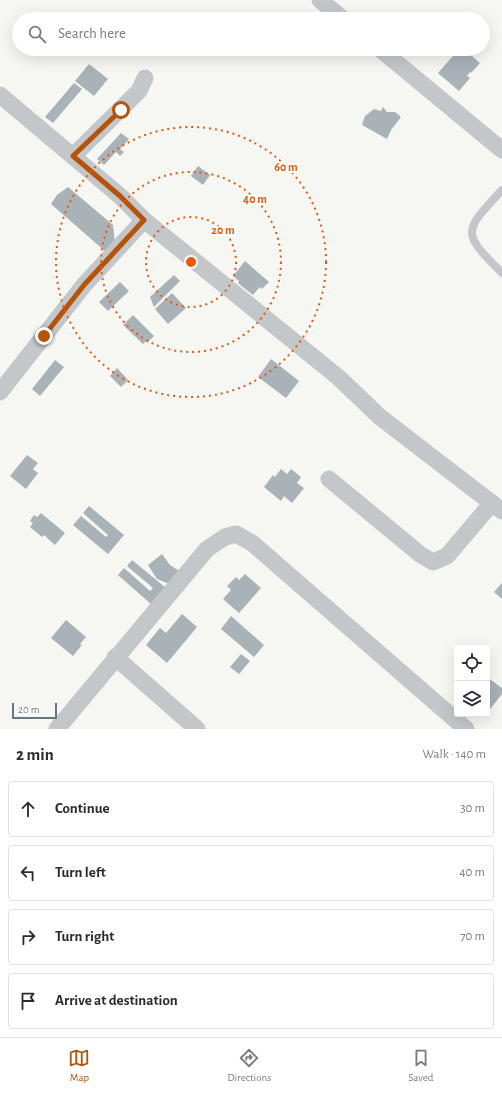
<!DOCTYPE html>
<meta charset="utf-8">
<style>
body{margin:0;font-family:"Alegreya Sans",sans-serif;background:#f2f2f3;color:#2b2b33}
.controls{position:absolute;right:12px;bottom:12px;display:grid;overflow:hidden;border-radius:4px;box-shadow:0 4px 16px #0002}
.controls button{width:36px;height:36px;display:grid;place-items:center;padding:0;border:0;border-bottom:1px solid #e1e1e2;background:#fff;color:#2b2b33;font:20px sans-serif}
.scale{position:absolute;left:12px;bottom:10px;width:45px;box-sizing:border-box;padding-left:4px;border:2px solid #647784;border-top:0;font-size:11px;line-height:14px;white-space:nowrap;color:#647784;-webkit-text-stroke:3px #fff;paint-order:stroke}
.stop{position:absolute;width:12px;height:12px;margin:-9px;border:3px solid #b45309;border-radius:50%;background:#fff}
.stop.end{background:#b45309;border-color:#fff;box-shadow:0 1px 4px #0008}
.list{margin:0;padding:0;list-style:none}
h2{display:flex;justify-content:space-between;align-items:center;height:52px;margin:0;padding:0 16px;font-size:17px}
h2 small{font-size:13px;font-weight:400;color:#7c7c81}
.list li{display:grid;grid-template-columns:26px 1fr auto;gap:12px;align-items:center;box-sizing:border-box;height:56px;margin:0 8px 8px;padding:0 8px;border:1px solid #e1e1e2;border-radius:4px}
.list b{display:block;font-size:15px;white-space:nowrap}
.list em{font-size:13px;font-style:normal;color:#7c7c81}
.icon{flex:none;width:22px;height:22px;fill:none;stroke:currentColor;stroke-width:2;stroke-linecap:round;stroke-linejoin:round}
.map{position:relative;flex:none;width:502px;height:729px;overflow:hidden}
.search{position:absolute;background:#fff;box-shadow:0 4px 16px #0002;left:12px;right:12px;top:12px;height:44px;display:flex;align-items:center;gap:10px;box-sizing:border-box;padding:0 14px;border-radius:22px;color:#7c7c81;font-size:15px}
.sheet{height:308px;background:#fff}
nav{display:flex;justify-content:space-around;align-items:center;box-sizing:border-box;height:56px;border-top:1px solid #e1e1e2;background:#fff;font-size:11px;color:#7c7c81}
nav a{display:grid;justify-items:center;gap:2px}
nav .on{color:#b45309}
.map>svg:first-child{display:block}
.building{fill:#a9b2b7}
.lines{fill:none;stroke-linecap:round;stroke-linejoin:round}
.service{stroke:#c3c7ca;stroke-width:8}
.minor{stroke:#c3c7ca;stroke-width:17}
.route{stroke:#b45309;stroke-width:5}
.ring{fill:none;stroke:#e8590c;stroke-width:2;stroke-dasharray:2 4}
.centre{fill:#e8590c;stroke:#fff;stroke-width:2}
.ring-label{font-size:12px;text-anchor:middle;font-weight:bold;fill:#e8590c;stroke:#fff;stroke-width:4;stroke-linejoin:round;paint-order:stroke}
</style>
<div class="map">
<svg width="502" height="729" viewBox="0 0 502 729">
<rect width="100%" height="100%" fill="#f6f6f2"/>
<g class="building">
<polygon points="459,49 464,49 480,63 471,73 470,72 467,76 470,78 459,91 438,73"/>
<polygon points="89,64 108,79 94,96 75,81"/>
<polygon points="74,83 82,89 53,123 45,117"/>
<polygon points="383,107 387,112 395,112 401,117 391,130 387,139 362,125 365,116 374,109 381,111"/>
<polygon points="121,133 129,139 120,149 124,152 120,156 116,152 104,165 97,159"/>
<polygon points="198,166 210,175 203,185 191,176"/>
<polygon points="68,187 113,225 115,243 106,252 51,204 57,195"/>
<polygon points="245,261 269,282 262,289 260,287 253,295 238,283 239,281 233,276"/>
<polygon points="174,275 180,281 154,307 150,297"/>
<polygon points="120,282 129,291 108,311 99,302"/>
<polygon points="172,293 186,308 168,324 155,309"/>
<polygon points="133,315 154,336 147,343 146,341 143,344 123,325"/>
<polygon points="271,359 299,381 286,398 258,377"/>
<polygon points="55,360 64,367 40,396 32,389"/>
<polygon points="117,368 128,380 121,387 110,376"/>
<polygon points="27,455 38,463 33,469 38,473 26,489 10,476"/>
<polygon points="281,469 287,474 291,469 301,477 297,483 304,488 292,503 284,496 281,501 264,487 273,475 275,477"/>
<polygon points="89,506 124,535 108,554 73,525 81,516 106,537 108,535 83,513"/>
<polygon points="41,513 65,533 55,545 44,535 42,537 30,527 33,523 30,521 34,515 37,517"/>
<polygon points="162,554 170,565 181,572 172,585 157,579 148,565"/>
<polygon points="132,560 166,588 152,605 118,575 124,568 150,591 153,588 127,566"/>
<polygon points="245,574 261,588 239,613 223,599 231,590 227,586 236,577 239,580"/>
<polygon points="502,583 502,599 494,592"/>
<polygon points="182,614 197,627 167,663 146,645 160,628 166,633"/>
<polygon points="231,616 264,645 254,657 221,629"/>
<polygon points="66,620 86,637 80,644 82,645 73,656 51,638"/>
<polygon points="241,654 250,661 239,674 230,667"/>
<polygon points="487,677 502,688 502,694 487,713"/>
</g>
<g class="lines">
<path class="service" d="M502 190C463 232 461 232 502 273"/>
<g class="minor">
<polyline points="320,0 343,19"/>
<polyline points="380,49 502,150"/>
<polyline points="0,95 120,196 144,220 84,285 0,392"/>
<polyline points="73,156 139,91 145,78"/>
<polyline points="144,220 338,377 380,417 502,511"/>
<polyline points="329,479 421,555 433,562 447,556 492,503"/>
<polyline points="115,657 197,729"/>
<polyline points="57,729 207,549 225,537 236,534 252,543 466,729"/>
</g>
</g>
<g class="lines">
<polyline class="route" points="44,336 84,285 144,220 120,196 73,156 121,110"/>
</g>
<g class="ring">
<circle cx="191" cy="262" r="45"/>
<circle cx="191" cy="262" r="90"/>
<circle cx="191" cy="262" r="135"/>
</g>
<circle cx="191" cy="262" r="6" class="centre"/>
<g class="ring-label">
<text x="286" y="171">60 m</text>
<text x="255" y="203">40 m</text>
<text x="223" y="234">20 m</text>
</g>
</svg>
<div class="controls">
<button><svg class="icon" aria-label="locate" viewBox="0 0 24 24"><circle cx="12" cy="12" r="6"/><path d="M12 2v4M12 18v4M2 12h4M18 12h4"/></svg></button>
<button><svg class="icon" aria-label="layers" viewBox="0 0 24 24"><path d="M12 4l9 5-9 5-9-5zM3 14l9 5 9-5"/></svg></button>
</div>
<div class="scale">20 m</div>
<div class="stop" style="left:121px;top:110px"></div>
<div class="stop end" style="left:44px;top:336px"></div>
<div class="search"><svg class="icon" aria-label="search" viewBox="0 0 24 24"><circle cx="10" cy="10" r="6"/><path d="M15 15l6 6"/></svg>Search here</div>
</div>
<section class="sheet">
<h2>2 min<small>Walk · 140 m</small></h2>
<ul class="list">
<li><svg class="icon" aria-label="ahead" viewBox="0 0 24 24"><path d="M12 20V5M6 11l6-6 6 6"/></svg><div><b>Continue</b></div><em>30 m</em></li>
<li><svg class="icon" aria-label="left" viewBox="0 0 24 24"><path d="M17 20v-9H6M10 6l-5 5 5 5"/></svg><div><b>Turn left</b></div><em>40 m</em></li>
<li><svg class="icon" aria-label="right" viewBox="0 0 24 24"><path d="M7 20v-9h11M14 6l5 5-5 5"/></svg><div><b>Turn right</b></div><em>70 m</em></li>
<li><svg class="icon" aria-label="arrive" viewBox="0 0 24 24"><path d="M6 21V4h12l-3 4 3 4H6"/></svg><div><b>Arrive at destination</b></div></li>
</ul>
</section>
<nav>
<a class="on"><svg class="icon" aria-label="map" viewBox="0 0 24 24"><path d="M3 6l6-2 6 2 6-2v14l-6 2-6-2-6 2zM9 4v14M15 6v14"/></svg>Map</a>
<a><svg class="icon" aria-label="directions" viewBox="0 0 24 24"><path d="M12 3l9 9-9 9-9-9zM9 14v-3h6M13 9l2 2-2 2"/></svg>Directions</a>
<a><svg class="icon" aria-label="saved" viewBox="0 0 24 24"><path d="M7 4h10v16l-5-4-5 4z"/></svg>Saved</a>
</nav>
